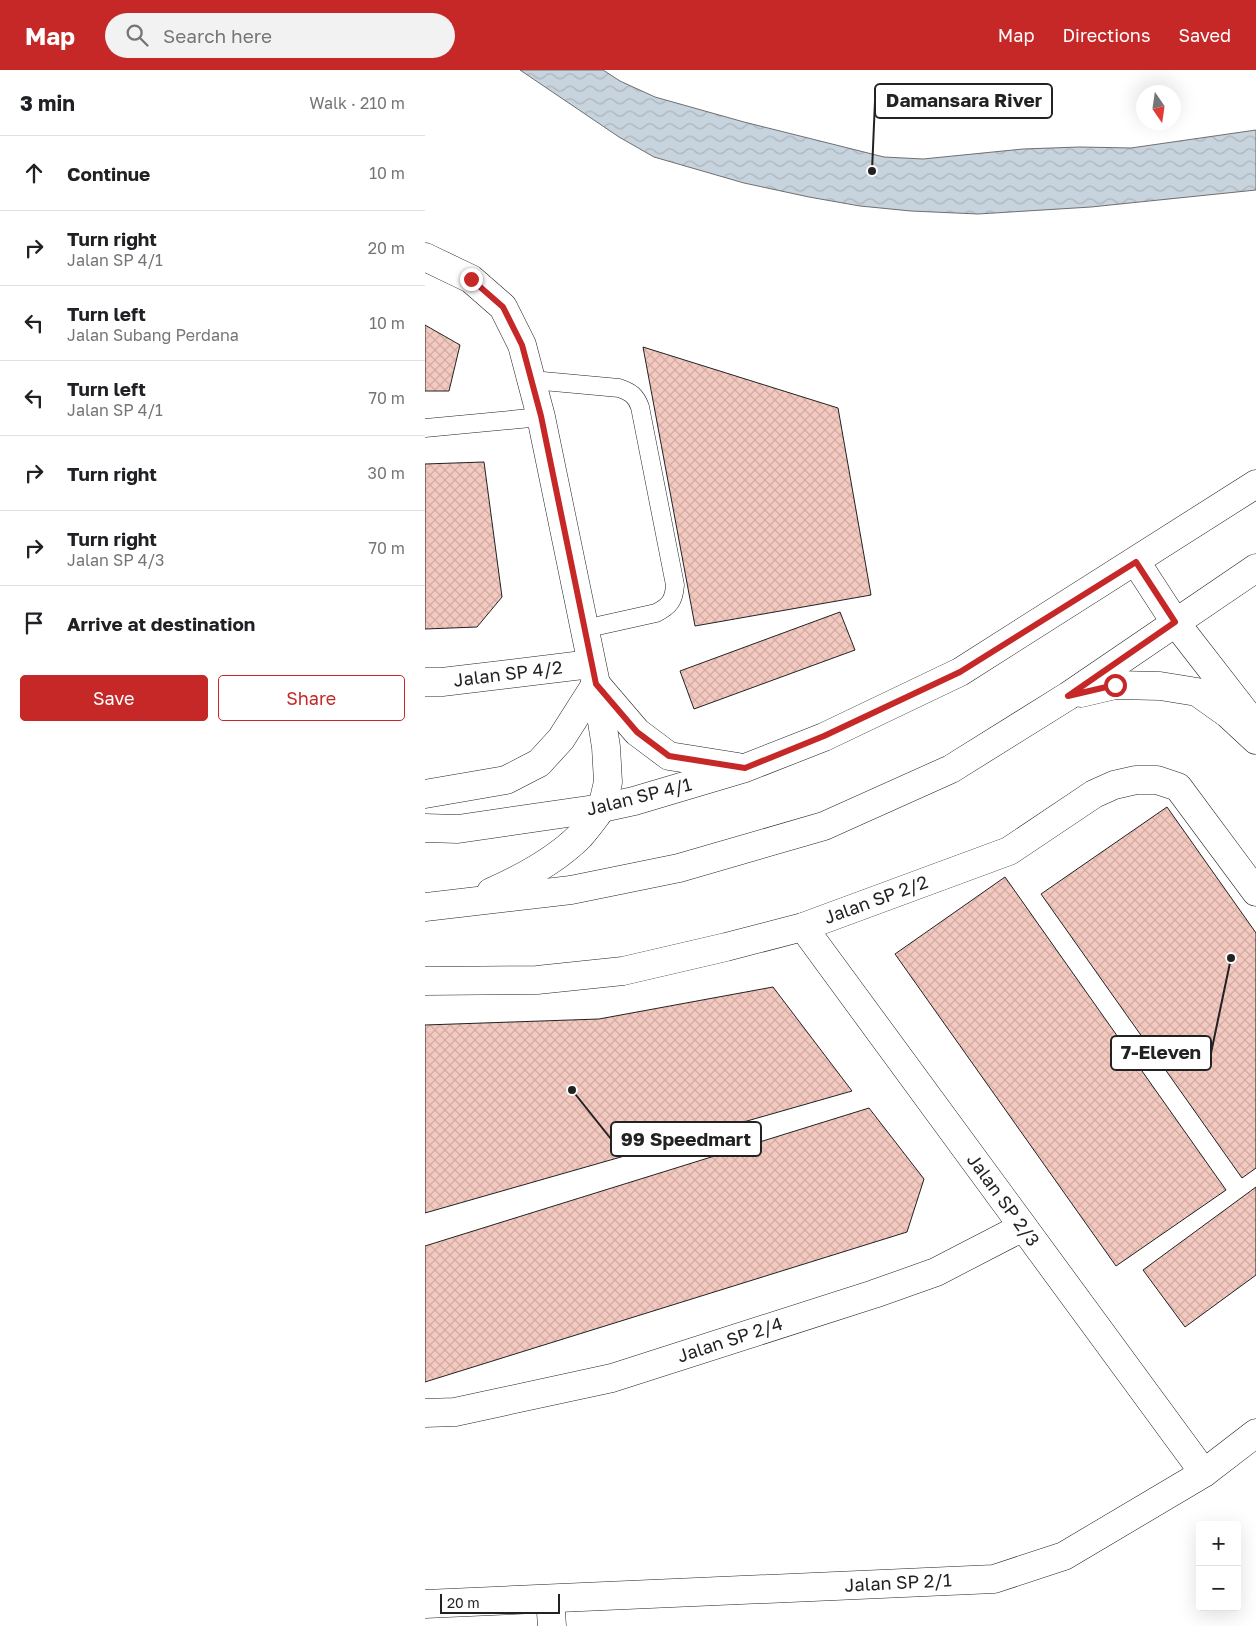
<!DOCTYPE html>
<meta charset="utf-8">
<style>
body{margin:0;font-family:"Golos Text",sans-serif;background:#f2f2f2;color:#202124}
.controls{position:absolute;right:15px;bottom:15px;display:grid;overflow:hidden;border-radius:5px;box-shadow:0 5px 20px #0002}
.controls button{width:45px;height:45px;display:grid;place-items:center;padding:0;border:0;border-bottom:1px solid #e0e0e0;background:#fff;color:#202124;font:25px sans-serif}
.compass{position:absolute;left:711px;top:15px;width:45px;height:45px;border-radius:50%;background:#fff;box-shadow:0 5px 20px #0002;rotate:167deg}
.scale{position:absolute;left:15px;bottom:12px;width:120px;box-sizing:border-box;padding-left:5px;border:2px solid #222;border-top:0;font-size:14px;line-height:18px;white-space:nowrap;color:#222;-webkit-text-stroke:4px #fff;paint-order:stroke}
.stop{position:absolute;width:15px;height:15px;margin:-11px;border:4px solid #c62828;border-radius:50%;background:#fff}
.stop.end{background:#c62828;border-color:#fff;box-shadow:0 1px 5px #0008}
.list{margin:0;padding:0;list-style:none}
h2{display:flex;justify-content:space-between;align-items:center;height:65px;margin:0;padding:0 20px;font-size:21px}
h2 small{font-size:16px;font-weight:400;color:#757577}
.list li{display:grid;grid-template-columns:32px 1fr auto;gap:15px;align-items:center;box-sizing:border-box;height:75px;padding:0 20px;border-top:1px solid #e0e0e0}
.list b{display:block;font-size:19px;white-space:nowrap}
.list p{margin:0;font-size:16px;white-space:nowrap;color:#757577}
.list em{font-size:16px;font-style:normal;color:#757577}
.actions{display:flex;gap:10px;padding:15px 20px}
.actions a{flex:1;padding:11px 0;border:1px solid #c62828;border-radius:5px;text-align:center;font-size:18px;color:#c62828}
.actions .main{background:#c62828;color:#fff}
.icon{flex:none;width:28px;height:28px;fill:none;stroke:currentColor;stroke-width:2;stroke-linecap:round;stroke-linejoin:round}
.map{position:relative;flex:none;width:831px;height:1556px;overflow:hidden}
header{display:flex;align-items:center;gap:30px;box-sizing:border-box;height:70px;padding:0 25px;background:#c62828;color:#fff}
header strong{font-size:24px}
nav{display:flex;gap:28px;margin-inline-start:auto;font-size:18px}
.search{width:350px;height:45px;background:#f2f2f2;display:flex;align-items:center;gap:12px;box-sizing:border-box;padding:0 18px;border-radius:28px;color:#757577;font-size:19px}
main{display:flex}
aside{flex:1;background:#fff}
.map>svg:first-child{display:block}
.water{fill:url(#water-waves);stroke:#6f6f6f}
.building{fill:url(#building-cross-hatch);stroke:#222}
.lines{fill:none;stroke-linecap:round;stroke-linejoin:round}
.lane-casing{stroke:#222;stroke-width:19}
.street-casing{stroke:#222;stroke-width:29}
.secondary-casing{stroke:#222;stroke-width:29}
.lane{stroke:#fff;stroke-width:18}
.street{stroke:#fff;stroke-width:28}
.secondary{stroke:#fff;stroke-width:28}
.route{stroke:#c62828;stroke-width:6}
.labels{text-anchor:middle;stroke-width:4;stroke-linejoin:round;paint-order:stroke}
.street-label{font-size:18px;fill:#222;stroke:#fff}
.leader{fill:none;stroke:#222;stroke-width:2}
.callout-dot{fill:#222;stroke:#fff;stroke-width:2}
.callout{fill:#fff;stroke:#222;stroke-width:2}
.callout-label{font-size:19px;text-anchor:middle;font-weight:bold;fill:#222}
</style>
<header>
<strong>Map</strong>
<div class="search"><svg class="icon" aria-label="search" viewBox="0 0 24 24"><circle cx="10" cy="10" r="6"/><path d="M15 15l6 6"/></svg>Search here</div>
<nav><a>Map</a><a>Directions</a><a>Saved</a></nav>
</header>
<main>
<aside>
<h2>3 min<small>Walk · 210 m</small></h2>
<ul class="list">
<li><svg class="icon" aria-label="ahead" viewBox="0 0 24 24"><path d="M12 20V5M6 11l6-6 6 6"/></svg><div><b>Continue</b></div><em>10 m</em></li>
<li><svg class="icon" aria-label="right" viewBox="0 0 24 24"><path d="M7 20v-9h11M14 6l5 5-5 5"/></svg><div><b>Turn right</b><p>Jalan SP 4/1</p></div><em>20 m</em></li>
<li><svg class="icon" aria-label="left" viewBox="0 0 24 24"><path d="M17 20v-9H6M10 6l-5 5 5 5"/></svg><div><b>Turn left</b><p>Jalan Subang Perdana</p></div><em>10 m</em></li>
<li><svg class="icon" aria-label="left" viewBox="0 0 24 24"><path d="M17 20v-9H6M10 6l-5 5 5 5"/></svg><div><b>Turn left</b><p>Jalan SP 4/1</p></div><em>70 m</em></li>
<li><svg class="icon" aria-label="right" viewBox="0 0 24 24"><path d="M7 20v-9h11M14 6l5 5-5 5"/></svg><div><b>Turn right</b></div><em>30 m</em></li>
<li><svg class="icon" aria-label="right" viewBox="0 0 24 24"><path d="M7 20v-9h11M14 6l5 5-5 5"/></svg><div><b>Turn right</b><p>Jalan SP 4/3</p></div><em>70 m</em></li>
<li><svg class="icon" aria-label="arrive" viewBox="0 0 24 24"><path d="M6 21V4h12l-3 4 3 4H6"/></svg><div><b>Arrive at destination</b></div></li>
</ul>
<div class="actions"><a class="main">Save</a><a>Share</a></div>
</aside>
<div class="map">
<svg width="831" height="1556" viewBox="0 0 831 1556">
<defs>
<pattern id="water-waves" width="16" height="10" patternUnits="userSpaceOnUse" patternTransform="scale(1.25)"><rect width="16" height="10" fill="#c7d3dd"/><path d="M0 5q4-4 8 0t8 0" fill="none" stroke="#abb5bd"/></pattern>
<pattern id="building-cross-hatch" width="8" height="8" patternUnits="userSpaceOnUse" patternTransform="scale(1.25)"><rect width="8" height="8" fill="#f3c9c0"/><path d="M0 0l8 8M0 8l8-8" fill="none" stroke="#d0aca5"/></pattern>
</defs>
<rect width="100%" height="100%" fill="#fff"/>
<polygon class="water" points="95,0 178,0 195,11 230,27 319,52 459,87 498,89 598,79 655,77 706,78 831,60 831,120 666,137 553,144 486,141 435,136 384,127 319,113 229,87 194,67"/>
<g class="building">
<polygon points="0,255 35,275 24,321 0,321"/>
<polygon points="218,277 413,338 446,525 270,556"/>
<polygon points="59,392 77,527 52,557 0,559 0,394"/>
<polygon points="415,542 430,580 269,639 255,601"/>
<polygon points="742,737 831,863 831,1098 817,1108 616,824"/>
<polygon points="580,807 801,1120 691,1196 470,884"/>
<polygon points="348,917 427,1021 0,1143 0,955 174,949"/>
<polygon points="444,1038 499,1109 482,1162 0,1312 0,1176"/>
<polygon points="831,1117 831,1205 760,1257 718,1200"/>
</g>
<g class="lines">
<g class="lane-casing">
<g id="lane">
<path d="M107 310 194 318C206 322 211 326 215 337L250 515C249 530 245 536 231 543L159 559"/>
<polyline points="0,358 116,347"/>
</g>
</g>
<g class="street-casing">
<g id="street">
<polyline points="0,187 46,209 78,237 97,275 116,347 171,614 181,677 183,712 177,738"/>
<polyline points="0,612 17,612 166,594"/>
<polyline points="378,857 779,1403"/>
<polyline points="0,911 112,910 198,901 301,877 378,857 584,781 669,724 689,715 711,710 732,710 753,717 831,822"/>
<polyline points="0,1343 30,1342 187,1308 449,1224 511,1202 598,1157"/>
<polyline points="125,1529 127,1556"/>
<polyline points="0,1534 569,1509 639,1486 779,1403 831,1363"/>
</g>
</g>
<g class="secondary-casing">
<g id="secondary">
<polyline points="711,492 750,552 826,650"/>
<polyline points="656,623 690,615 735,616 772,622 803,644 831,670"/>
<polyline points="0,724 81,710 114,693 136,669 171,614 212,662 244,686 313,697"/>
<polyline points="0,758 33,759 177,738 209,731 320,698 399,667 535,602 831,414"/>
<path d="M66 822C98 808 130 791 155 766 163 757 170 747 177 738"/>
<polyline points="0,837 146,820 254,798 399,756 526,699 643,626 831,498"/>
</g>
</g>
<use href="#lane" class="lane"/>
<use href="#street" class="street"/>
<use href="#secondary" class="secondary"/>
</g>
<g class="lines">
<polyline class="route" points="46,209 78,237 97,275 116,346 171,614 212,662 244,686 320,698 399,666 535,602 711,492 750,552 643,626 690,615"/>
</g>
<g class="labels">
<g class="street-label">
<text transform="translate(83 604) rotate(-7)" y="6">Jalan SP 4/2</text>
<text transform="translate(214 727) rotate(-14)" y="6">Jalan SP 4/1</text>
<text transform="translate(451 830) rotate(-20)" y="6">Jalan SP 2/2</text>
<text transform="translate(578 1130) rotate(54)" y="6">Jalan SP 2/3</text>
<text transform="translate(305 1270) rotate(-18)" y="6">Jalan SP 2/4</text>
<text transform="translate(473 1513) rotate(-3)" y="6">Jalan SP 2/1</text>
</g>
</g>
<path class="leader" d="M447 101L450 31M806 888L786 983M147 1020L186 1069"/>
<g class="callout-dot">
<circle cx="447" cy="101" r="5"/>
<circle cx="806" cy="888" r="5"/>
<circle cx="147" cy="1020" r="5"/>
</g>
<g class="callout">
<rect x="450" y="14" width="177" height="34" rx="5"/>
<rect x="686" y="966" width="100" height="34" rx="5"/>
<rect x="186" y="1052" width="150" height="34" rx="5"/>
</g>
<g class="callout-label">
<text x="539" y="37">Damansara River</text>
<text x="736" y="989">7-Eleven</text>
<text x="261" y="1076">99 Speedmart</text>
</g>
</svg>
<div class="controls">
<button>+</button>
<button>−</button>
</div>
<svg class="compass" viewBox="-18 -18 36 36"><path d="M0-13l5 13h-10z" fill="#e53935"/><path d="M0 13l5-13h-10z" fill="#757577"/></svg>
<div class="scale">20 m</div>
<div class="stop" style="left:690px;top:615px"></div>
<div class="stop end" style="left:46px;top:209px"></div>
</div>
</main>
